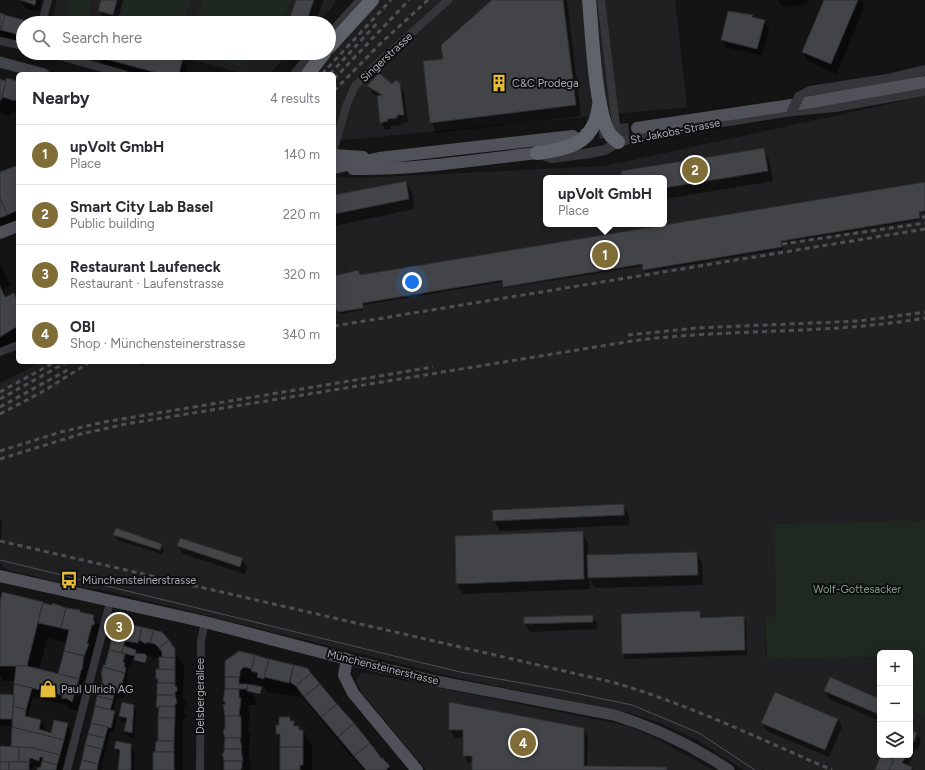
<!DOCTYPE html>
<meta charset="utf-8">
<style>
body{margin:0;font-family:Figtree,sans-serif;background:#f2f2f3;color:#2b2b33}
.controls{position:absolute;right:12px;bottom:12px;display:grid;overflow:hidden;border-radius:6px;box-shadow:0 4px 16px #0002}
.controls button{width:36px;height:36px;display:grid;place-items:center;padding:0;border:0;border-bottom:1px solid #e1e1e2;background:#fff;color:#2b2b33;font:20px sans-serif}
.you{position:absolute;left:412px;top:282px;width:14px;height:14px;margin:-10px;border:3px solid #fff;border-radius:50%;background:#1a73e8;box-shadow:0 0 0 6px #1a73e833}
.badge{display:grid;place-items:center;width:26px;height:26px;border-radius:50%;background:#7f6c37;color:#fff;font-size:13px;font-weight:700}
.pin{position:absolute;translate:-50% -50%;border:2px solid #fff;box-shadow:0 1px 4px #0006}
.popup{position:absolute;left:543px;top:175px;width:124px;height:52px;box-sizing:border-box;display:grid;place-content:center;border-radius:6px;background:#fff;filter:drop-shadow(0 1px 3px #0005);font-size:13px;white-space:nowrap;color:#7c7c81}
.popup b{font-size:15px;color:#2b2b33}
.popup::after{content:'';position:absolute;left:50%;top:100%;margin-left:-8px;border:8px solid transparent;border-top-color:#fff}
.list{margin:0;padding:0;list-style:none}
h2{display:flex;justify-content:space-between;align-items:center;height:52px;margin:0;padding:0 16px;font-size:17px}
h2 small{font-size:13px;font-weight:400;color:#7c7c81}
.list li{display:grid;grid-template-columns:26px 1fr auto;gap:12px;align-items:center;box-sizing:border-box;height:60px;padding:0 16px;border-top:1px solid #e1e1e2}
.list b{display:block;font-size:15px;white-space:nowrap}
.list p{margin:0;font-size:13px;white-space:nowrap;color:#7c7c81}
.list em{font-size:13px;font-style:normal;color:#7c7c81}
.icon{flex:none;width:22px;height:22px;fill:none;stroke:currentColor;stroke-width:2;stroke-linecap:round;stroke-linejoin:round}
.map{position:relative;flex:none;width:925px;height:770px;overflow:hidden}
.search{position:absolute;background:#fff;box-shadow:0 4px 16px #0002;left:16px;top:16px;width:320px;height:44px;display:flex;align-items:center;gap:10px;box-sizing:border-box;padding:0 14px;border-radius:22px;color:#7c7c81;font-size:15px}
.panel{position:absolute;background:#fff;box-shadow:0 4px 16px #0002;left:16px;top:72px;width:320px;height:292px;border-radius:6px}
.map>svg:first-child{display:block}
.built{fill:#202022;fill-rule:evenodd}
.green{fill:#202822}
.shadow{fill:#0007;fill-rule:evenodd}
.building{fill:#434448;stroke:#2e2e31}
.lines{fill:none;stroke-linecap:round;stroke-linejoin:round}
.primary-tunnel{stroke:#313235;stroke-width:12;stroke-dasharray:12 6;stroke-linecap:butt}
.minor{stroke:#35353a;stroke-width:8}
.tertiary{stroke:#35353a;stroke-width:10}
.secondary{stroke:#43444a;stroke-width:11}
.primary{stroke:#515259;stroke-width:12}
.motorway{stroke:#61636b;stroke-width:14}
.tram{stroke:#4e4f55;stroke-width:1}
.rail{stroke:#4e4f55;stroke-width:3;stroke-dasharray:5 4;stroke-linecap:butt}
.tertiary-bridge{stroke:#35353a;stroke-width:10}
.labels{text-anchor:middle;stroke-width:4;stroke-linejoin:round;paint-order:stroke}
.street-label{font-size:11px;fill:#a6aab5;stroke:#0f0f10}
.poi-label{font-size:11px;fill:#a6aab5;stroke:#0f0f10;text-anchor:start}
.park-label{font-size:11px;fill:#7f9f84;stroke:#0f0f10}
</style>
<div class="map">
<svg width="925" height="770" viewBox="0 0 925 770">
<rect width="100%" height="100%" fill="#141415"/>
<g class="built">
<polygon points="57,0 335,0 333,6 317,23 51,23"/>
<polygon points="379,0 675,0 687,107 334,141 334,74 314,74"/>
<polygon points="80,53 289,53 269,74 246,74 184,58 179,74 161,74"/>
<path d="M925 96V520L774 524 776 617 765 618 766 654 771 659 880 657V755H910V707L916 714 925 719V770H765L760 768 762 770H744L695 739 660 723 629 713 458 678 108 591 74 586 8 570 0 564V383L41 362H334V177L359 178 605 166ZM546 178H664V224H546Z"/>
<polygon points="362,673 367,673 628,726 653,737 713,770 426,770 360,690 356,680"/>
</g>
<g class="green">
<polygon points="69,0 92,0 88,19 76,17 75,23 65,23"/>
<polygon points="124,0 190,0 184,23 118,23"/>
<polygon points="202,0 291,0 283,23 195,23"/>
<polygon points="192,53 260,53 242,66"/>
<polygon points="925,520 925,719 917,714 910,707 910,653 880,653 880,657 771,659 767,658 765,617 776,617 774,524"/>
</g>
<g class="shadow">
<polygon points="21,0 42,0 39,12 25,8"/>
<polygon points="102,0 123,0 117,22 104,19 99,11"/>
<polygon points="297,0 324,0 315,23 291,23 290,20"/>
<polygon points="494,0 567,0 581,116 437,133 431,122 444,60"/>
<polygon points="778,0 807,0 807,4 783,7"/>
<polygon points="825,0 862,0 865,5 837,74 809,62 803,52"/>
<polygon points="0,15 30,23 23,23 23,49 0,42"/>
<polygon points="752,16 753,18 764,21 769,29 762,56 726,47 722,40"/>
<polygon points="97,53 160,53 183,59 187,67 185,74 139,74 101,64 96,56"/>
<polygon points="0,80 18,82 18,115 12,112 10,116 0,113"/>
<polygon points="400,84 404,92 408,122 401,123 401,125 391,126 391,129 385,130 381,122 378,96 373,94 369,86"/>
<polygon points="763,149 769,159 773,181 664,199 664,178 623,178"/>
<polygon points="18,166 18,230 0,237 0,174"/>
<polygon points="406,182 412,192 414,209 334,226 334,196"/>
<polygon points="925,183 925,213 920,214 921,220 782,243 783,249 645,272 643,266 505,288 503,282 364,305 363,310 340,314 337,307 334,308 334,277 360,276"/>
<polygon points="0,262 10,285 3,288 6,297 14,294 18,302 18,347 4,356 0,349"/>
<polygon points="139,362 153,362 141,366"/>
<polygon points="623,505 629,515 629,525 500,531 494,521 494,511"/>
<polygon points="0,518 2,522 1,541 0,541"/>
<polygon points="582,532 588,543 588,556 696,553 702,563 703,585 595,588 589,579 590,589 463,594 457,584"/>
<polygon points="114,535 161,545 164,549 162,554 117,540"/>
<polygon points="178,546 242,559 247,567 245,574 183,554"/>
<path d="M0 593 79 611 81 613 94 616 103 632 93 671 87 670 86 677H85L82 687 84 690 78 711 69 709 67 705 33 697 28 714 30 718 41 721 45 728 44 732 52 734 67 724 71 732 62 770H38L39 767 34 766 31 770H0V763H34V761H0V747L11 748 13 726H0V695L15 698 16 681H3L0 676ZM47 638 67 643 59 675 39 670ZM2 665H17V667H2Z"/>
<polygon points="699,612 702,619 743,617 746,622 747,655 625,659 623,654"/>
<polygon points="592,616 597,623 597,629 530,632 525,624"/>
<polygon points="118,621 162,633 184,665 183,699 186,703 183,711 186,715 186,718 183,719 183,770 154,770 159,742 159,682 157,678 160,670 160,658 155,657 155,659 147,655 147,657 145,656 146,665 136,662 133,658 131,668 128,667 127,679 128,681 124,698 117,697 113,712 117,717 114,732 110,731 101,770 80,770 104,688 106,666"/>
<polygon points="239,652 306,669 382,760 383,759 392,770 363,770 302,697 267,692 264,687 253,683 250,685 261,688 262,690 261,696 252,693 257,701 256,705 248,705 250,715 248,729 250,736 249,757 251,770 225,770 223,754 225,754 226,662"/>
<polygon points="830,678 880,700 880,721 829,699 825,691"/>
<polygon points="450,704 583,728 588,736 587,767 667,768 668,770 473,770 473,763 468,763 464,755 464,738 455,738 450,730"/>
<polygon points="133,706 136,711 134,738 128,736 125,731 127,722 122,721 120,716"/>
<polygon points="289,718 297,727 303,731 312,747 312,770 281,770 281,741 277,734 280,726"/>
<polygon points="838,719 842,727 829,757 767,731 762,723"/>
<polygon points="910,731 917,734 921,741 918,749 916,748 908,766 913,770 876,770 882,755 910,755"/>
<polygon points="130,745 135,753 134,770 119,770 120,756 115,748"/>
</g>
<g class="building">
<polygon points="20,0 36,0 35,5"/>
<polygon points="101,0 117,0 113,15 98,11"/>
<polygon points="296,0 314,0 306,23 297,23 289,20"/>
<polygon points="492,0 563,0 576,105 430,123 423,61 443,59 441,45"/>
<polygon points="824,0 858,0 831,64 802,52"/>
<polygon points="728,11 753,15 752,17 765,20 757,49 721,40"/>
<polygon points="0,13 5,15 1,30 0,30"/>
<polygon points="5,15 31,22 23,23 23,36 1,30"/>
<polygon points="96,53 164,53 183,58 179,74 161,74 95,56"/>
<polygon points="379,73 392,84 396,80 400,83 404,115 397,115 397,118 387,119 388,121 380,123 377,96 382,95 367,86"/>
<polygon points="6,78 18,81 18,100 15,100 15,101 3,97 1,100"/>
<polygon points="0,79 6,81 1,100 0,100"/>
<polygon points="764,148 768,171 664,188 664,178 621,178 621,171"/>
<polygon points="18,165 18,210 7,215 0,198 0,172"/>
<polygon points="406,181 409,199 334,214 334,195"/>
<polygon points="925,182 925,211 919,212 920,218 781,241 782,247 643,270 642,264 503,287 502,280 363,303 363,308 338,312 334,306 334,276 358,270 360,275"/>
<polygon points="0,198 7,215 0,218"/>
<polygon points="0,286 5,297 14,293 18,303 18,326 0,337"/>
<polygon points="624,504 624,515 493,521 492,510"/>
<polygon points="116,528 162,544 160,550 113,535"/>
<polygon points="583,531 584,579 456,584 455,536"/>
<polygon points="180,538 243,558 240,567 177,546"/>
<polygon points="697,552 698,575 588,578 587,555"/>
<polygon points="2,592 43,602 27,666 0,666 0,602"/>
<polygon points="43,603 52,605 53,603 66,608 61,628 38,623"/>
<polygon points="66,608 80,610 80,612 94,615 93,621 95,621 94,625 92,625 87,643 89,644 84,656 64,651 69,630 61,628"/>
<polygon points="700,611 700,618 744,616 745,650 622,654 621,614"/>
<polygon points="593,615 593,622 524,624 524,617"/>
<polygon points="118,620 129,624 122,653 109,650 115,622"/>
<polygon points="129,624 142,627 138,643 125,641"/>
<polygon points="142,627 154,630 150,643 146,642 146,644 139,640"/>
<polygon points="154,630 162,632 169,640 159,648 155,644 150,643"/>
<polygon points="169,640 175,649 175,658 162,657 162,652 159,648"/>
<polygon points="124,646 136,650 135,656 122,653"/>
<polygon points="109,650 125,654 123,662 125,663 124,667 126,667 125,673 103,667 103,665 105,665"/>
<polygon points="64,651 84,656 82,670 81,670 79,679 58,674"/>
<polygon points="239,651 256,655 252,669 244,667 240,671 240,677 225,677 225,661"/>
<polygon points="135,653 145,654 147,656 145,663 134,660"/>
<polygon points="255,655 269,659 264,679 257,677 258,673 251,671"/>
<polygon points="159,657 175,658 175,670 159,669"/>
<polygon points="269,659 294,665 289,683 264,677"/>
<polygon points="294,665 307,668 311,673 296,686 290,682"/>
<polygon points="16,666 27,666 79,679 72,702 66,698 62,699 62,695 14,684"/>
<polygon points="103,667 125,673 120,691 102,687 102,676 101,675"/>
<polygon points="156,669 175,670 175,683 158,683 158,679 156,679"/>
<polygon points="311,673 320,684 304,697 296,686"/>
<polygon points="225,677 239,677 239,684 248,684 247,689 225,689"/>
<polygon points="830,677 880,699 878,714 824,691"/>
<polygon points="157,683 175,683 175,686 177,687 177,691 175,692 175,695 157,695"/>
<polygon points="14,684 32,688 26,710 13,706"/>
<polygon points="248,684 262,687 260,694 247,691"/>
<polygon points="320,684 337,704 321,717 304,697"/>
<polygon points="100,686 115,690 113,700 97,696"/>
<polygon points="225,689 239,689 239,698 241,698 239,716 225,716 223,704 225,705 225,701 223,701"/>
<polygon points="775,692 838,719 825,750 761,723"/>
<polygon points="0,694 14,695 12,719 0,719"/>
<polygon points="157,695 175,695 177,703 175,704 175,707 156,707"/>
<polygon points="97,696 113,700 110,710 95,706"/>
<polygon points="122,702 134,705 132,733 124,731 127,718 119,716"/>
<polygon points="449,702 584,728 584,766 667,767 667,770 472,770 472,756 463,756 463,730 449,730"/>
<polygon points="337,704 354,723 338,737 321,717"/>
<polygon points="13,706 26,710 25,716 41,720 39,729 51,733 54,720 68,723 64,740 12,727"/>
<polygon points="95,706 115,711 111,728 91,723"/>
<polygon points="159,706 175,707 175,718 158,718"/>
<polygon points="225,716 241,716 241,738 225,738 223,732 225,728"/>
<polygon points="279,717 290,717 290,721 294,721 294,726 299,726 299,730 303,730 303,747 280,747 280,734 276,734 276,725 279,725"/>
<polygon points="158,718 175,718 174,741 158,741"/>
<polygon points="91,723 108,727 105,738 88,734"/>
<polygon points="354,723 370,743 354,756 338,737"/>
<polygon points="12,727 64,740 60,755 33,748 11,747"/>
<polygon points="910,730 917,733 914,742 912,741 910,745"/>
<polygon points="88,734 105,738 102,749 85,745"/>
<polygon points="225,738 240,738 242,749 224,749"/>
<polygon points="116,741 131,744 131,770 118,770 120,750 114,748"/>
<polygon points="156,741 174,741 174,752 155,752"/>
<polygon points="370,743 382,759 384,757 383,759 390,766 386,770 366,770 354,756"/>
<polygon points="85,745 102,749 98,764 82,760"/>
<polygon points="0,746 19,747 19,762 0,762"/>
<polygon points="19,747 33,748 60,755 57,765 42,761 43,757 40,757 39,761 30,758 29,762 19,762"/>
<polygon points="280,747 303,747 303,765 300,765 300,770 280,770"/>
<polygon points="224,749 241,749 243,761 224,761 222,753 224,753"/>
<rect x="153" y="752" width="21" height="18"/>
<polygon points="881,755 894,759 889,770 875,770"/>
<polygon points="886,755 906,755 902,763 912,767 911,770 889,770 894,759"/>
<polygon points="82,760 98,764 97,770 79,770"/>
<polygon points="42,761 57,765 56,770 37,770 38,767 40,768"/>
<polygon points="224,761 242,761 242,768 240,770 224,770"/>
<rect x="0" y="762" width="9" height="8"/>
<rect x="9" y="762" width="20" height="8"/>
</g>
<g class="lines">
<polyline class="primary-tunnel" points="581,135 637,128"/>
<g class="minor">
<polyline points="601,0 618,142"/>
<polyline points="42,23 48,0"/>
<polyline points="329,34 360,0"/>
<polyline points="0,41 23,46"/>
<polyline points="48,53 124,74"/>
<polyline points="294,74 311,53"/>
<polyline points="334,148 347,104 355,86 375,66 448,0"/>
<polyline points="0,352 18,345"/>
<polyline points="67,770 110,602"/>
<polyline points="200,770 201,641 205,622"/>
</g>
<g class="tertiary">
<polyline points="799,97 810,91 887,79 925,70"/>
<polyline points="539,154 552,158 590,153 605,150 618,142 659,132 792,111 835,107 925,91"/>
</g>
<g class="secondary">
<polyline points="0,62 44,74"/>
<path d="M347 659 436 681 614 715C656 728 693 746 729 770"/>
</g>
<g class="primary">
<polyline points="637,128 812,102 925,82"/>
<polyline points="334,155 363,157"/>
<polyline points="334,168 379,158 573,136"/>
<path d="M353 169C414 170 476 160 537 153"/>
<polyline points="0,233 18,226"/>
<polyline points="0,576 205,622 347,659 344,675 353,693 417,770"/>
</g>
<g class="motorway">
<path d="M589 0C592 29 595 116 611 136 613 138 616 140 618 142"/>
<polyline points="329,47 372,0"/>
<polyline points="308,74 324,53"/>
<path d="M537 153C570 149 594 143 599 106"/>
</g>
<polyline class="tram" points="0,560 460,672 560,690 632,705 699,733 755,770"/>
<g class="rail">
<polyline points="322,74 391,0"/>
<polyline points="330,74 379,21"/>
<polyline points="334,79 409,0"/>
<polyline points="334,91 381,43 428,0"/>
<polyline points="922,217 925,217"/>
<polyline points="782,244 925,223"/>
<polyline points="334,326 925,229"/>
<polyline points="628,335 696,328 860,321 925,312"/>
<polyline points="0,392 55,362"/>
<polyline points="0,399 67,362"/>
<polyline points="0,407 71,368"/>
<polyline points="0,414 42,392 90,362"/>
<polyline points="0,451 61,432 104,422 433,367"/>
<path d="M0 459 81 434 126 424 632 341C729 328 828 335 925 318"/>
<path d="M0 541 612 682C688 704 760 739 832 770"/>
</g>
<polyline class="tertiary-bridge" points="792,111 799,97"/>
</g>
<defs>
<g id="building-bare" transform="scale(1.38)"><path d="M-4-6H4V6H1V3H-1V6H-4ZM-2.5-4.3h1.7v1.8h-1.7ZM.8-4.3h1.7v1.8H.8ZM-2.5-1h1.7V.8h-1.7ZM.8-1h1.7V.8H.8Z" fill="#e5bb3c" stroke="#0f0f10" stroke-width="2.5" paint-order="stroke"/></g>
<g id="bus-bare" transform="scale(1.38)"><path d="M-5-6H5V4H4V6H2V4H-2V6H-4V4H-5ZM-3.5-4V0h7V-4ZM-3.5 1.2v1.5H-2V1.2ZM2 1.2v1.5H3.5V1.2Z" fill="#e5bb3c" stroke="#0f0f10" stroke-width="2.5" paint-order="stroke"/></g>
<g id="shop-bare" transform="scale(1.38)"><path d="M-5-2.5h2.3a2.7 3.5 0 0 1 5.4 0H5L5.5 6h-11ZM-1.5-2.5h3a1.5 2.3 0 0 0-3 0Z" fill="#e5bb3c" stroke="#0f0f10" stroke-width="2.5" paint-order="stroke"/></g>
</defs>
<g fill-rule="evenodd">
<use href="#building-bare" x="499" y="83"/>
<use href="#bus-bare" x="69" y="580"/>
<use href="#shop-bare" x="48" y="689"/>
</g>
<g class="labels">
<g class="street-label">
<text transform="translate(386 57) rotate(-43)" y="4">Singerstrasse</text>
<text transform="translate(675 131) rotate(-11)" y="4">St. Jakobs-Strasse</text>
<text transform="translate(383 667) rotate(14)" y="4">Münchensteinerstrasse</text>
<text transform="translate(200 696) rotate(-90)" y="4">Delsbergerallee</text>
</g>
<g class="poi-label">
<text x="512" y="87">C&amp;C Prodega</text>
<text x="82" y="584">Münchensteinerstrasse</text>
<text x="61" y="693">Paul Ullrich AG</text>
</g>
<g class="park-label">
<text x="857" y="593">Wolf-Gottesacker</text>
</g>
</g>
</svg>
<div class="controls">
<button>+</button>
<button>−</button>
<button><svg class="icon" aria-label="layers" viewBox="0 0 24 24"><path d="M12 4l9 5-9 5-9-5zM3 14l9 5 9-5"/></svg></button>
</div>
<div class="you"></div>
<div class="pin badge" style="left:605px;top:255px">1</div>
<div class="popup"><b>upVolt GmbH</b>Place</div>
<div class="pin badge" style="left:695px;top:170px">2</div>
<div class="pin badge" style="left:119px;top:627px">3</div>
<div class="pin badge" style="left:523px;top:743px">4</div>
<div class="search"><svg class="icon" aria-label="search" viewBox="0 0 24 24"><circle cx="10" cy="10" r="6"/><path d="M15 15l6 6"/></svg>Search here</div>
<section class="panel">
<h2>Nearby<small>4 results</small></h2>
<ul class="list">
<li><span class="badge">1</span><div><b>upVolt GmbH</b><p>Place</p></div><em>140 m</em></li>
<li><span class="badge">2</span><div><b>Smart City Lab Basel</b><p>Public building</p></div><em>220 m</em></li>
<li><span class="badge">3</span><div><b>Restaurant Laufeneck</b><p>Restaurant · Laufenstrasse</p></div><em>320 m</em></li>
<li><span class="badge">4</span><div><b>OBI</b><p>Shop · Münchensteinerstrasse</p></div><em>340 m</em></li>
</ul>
</section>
</div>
